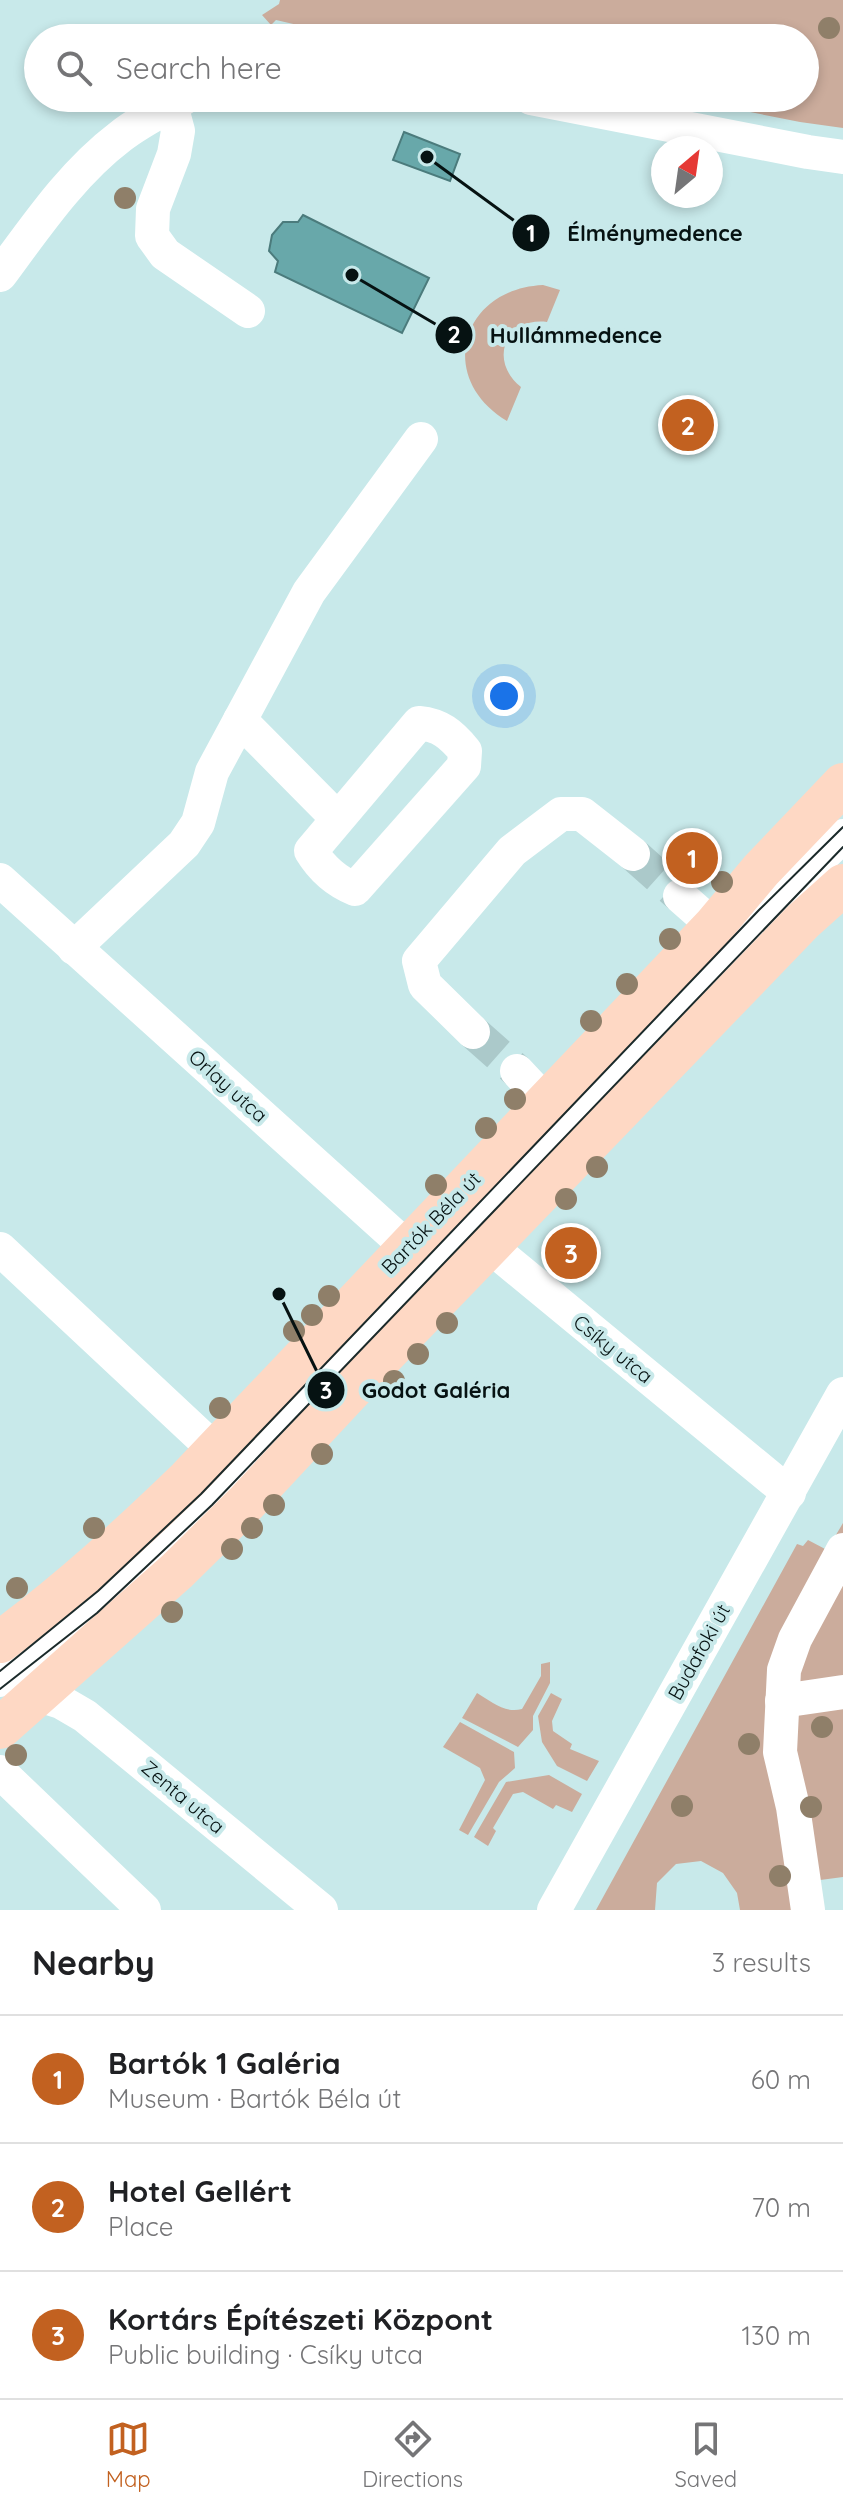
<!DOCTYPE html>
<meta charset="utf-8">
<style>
body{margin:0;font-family:Quicksand,sans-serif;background:#f6f6f6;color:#202124}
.compass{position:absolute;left:651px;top:136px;width:72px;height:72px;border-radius:50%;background:#fff;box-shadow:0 4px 12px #0003;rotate:29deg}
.you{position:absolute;left:504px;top:696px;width:28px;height:28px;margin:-20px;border:6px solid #fff;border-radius:50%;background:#1a73e8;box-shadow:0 0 0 12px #1a73e833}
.badge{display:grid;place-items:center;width:52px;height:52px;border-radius:50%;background:#c26120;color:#fff;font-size:26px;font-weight:700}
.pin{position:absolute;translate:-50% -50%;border:4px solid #fff;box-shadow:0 2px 8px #0006}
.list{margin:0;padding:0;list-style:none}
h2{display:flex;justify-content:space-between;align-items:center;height:104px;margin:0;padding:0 32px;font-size:34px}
h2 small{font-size:26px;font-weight:400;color:#757577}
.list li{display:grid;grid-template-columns:52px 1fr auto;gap:24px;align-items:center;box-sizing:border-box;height:128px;padding:0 32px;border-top:2px solid #e0e0e0}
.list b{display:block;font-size:30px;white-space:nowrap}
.list p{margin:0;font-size:26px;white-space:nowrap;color:#757577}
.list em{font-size:26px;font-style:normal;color:#757577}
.icon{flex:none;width:44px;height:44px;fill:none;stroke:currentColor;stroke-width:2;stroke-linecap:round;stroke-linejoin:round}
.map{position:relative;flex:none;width:843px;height:1910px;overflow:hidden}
.search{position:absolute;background:#fff;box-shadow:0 4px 12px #0003;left:24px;right:24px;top:24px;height:88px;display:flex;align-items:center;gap:20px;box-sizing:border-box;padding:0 28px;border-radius:44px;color:#757577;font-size:30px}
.sheet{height:488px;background:#fff}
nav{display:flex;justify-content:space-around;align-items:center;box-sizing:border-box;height:112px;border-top:2px solid #e0e0e0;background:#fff;font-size:22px;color:#757577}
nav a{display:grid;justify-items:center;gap:4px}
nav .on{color:#c26120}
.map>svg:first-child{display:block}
.green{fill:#cbac9c}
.water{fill:#68a8aa;stroke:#4b7b7c;stroke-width:2}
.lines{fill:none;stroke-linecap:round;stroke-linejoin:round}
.minor-tunnel{stroke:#abc9ca;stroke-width:34;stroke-dasharray:34 17;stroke-linecap:butt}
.minor{stroke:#fff;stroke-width:34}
.major{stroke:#fed8c4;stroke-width:42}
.tram{stroke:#1b2a2a;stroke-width:2}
.tree{fill:#8f7f69}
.labels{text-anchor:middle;stroke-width:8;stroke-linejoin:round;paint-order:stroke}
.street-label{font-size:20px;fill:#061212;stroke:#c8e9ea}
.leader{fill:none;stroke:#061212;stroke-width:3}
.callout-dot{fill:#061212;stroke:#c8e9ea;stroke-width:3}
.mark-label{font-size:24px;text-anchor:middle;font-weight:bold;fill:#fff}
.callout-label{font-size:22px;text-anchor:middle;font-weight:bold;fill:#061212;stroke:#c8e9ea;stroke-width:8;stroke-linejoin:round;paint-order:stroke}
</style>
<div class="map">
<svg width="843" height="1910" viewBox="0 0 843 1910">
<rect width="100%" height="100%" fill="#c8e9ea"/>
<g class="green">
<polygon points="280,0 843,0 843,128 800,122 680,98 805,98 805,38 354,38 276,20 271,25 262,15 279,4"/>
<path d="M543 285 560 290 547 322C505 317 488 361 521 387L507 421C436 379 460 289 543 285Z"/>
<polygon points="843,1523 843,1877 805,1882 808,1910 740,1910 737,1893 723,1873 701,1861 676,1864 657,1883 655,1910 596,1910 797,1544 803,1546 808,1540 827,1550"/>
<path d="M550 1662V1683L533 1716V1730L518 1747 462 1718 477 1693C491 1701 505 1714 522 1709L541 1676V1664Z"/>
<polygon points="551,1693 562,1699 552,1721 553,1731 572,1744 570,1749 599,1761 587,1781 557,1766 542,1742 538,1716"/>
<polygon points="460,1722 514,1752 515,1768 499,1782 468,1835 459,1830 485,1780 480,1768 443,1747"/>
<polygon points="549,1775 582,1794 572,1812 556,1805 553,1809 523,1792 513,1794 493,1828 496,1831 488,1846 474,1837 506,1782"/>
</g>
<g class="water">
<polygon points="404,132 460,154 450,181 393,160"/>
<polygon points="303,215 429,278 402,333 275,272 278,261 269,251 272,235 283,222 298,222"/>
</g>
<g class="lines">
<g class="minor-tunnel">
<polyline points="633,854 680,896"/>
<polyline points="473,1032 517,1071"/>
</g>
<g class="minor">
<polyline points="531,98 808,152 843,157"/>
<polyline points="171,105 178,131 174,154 153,209 152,236 165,254 248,311"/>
<path d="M0 275C37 225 72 173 121 136 140 121 163 110 184 98"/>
<polyline points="240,720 337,818"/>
<path d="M419 723C440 725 451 734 465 751L464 766 355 889C335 881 322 869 311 851Z"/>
<polyline points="0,880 408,1248 431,1260"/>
<polyline points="680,896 714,926"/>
<polyline points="74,948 184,844 198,823 212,772 309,592 421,439"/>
<polyline points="473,1032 425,985 419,961 512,851 561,814 582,814 633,854"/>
<polyline points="517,1071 546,1102"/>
<polyline points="471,1231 789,1493"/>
<polyline points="0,1249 215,1450"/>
<polyline points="0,1680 95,1605 208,1499 818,860 843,836"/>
<polyline points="39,1695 61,1702 85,1716 321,1910"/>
<polyline points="782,1701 843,1692"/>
<polyline points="0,1772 144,1910"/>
<polyline points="554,1910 843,1394"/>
<polyline points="808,1910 793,1807 780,1752 784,1670 795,1639 843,1550"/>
</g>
<g class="major">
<path d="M0 1642C67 1593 128 1537 188 1479L714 926 761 870 843 784"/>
<polyline points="0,1728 177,1571 245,1504 384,1355 803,921 843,885"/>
</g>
<g class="tram">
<polyline points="0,1671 98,1591 201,1494 759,910 843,827"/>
<polyline points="0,1689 97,1613 212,1505 843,847"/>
</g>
</g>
<g class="tree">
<circle cx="829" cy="28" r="11"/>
<circle cx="125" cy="198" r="11"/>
<circle cx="722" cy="882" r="11"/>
<circle cx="670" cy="939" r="11"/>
<circle cx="627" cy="984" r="11"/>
<circle cx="591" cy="1021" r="11"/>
<circle cx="515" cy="1099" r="11"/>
<circle cx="486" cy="1128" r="11"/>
<circle cx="597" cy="1167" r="11"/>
<circle cx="436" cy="1185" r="11"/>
<circle cx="566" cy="1199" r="11"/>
<circle cx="329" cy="1296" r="11"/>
<circle cx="312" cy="1315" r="11"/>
<circle cx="447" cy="1323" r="11"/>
<circle cx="294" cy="1331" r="11"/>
<circle cx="418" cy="1354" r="11"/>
<circle cx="394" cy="1381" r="11"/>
<circle cx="220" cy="1408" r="11"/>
<circle cx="322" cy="1454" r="11"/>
<circle cx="274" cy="1505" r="11"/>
<circle cx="94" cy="1528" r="11"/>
<circle cx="252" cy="1528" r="11"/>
<circle cx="232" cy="1549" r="11"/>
<circle cx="17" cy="1588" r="11"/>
<circle cx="172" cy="1612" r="11"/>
<circle cx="822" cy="1727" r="11"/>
<circle cx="749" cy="1744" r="11"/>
<circle cx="16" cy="1755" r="11"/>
<circle cx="682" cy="1806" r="11"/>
<circle cx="811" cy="1807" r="11"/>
<circle cx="780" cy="1876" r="11"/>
</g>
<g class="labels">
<g class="street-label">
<text transform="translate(228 1086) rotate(42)" y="7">Orlay utca</text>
<text transform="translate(431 1223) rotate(-46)" y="7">Bartók Béla út</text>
<text transform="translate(613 1349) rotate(39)" y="7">Csíky utca</text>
<text transform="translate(699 1652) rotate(-61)" y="7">Budafoki út</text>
<text transform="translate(183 1797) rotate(40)" y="7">Zenta utca</text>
</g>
</g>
<path class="leader" d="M427 157L531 233M352 275L454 335M279 1294L326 1390"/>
<g class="callout-dot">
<circle cx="427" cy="157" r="8"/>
<circle cx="352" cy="275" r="8"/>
<circle cx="279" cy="1294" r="8"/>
<circle cx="531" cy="233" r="20"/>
<circle cx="454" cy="335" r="20"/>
<circle cx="326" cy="1390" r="20"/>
</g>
<g class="mark-label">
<text x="531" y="242">1</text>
<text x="454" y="343">2</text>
<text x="326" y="1399">3</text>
</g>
<g class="callout-label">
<text x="655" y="241">Élménymedence</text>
<text x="576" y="343">Hullámmedence</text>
<text x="436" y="1398">Godot Galéria</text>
</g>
</svg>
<svg class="compass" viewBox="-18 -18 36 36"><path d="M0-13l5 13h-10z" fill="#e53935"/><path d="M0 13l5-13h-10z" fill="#757577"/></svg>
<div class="you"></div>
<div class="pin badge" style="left:692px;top:858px">1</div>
<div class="pin badge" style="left:688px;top:425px">2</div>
<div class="pin badge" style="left:571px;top:1253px">3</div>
<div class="search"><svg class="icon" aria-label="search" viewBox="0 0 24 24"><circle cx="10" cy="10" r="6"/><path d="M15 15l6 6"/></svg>Search here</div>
</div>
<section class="sheet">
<h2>Nearby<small>3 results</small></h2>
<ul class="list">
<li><span class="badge">1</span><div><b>Bartók 1 Galéria</b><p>Museum · Bartók Béla út</p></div><em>60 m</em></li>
<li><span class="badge">2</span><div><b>Hotel Gellért</b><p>Place</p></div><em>70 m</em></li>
<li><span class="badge">3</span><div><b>Kortárs Építészeti Központ</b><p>Public building · Csíky utca</p></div><em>130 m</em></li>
</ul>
</section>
<nav>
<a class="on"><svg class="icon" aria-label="map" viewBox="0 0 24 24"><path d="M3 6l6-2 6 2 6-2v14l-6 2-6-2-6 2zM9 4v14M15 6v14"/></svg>Map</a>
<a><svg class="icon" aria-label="directions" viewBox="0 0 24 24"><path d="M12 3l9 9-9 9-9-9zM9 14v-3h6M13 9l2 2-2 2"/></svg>Directions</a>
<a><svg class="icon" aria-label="saved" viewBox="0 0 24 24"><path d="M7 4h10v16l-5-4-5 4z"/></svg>Saved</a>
</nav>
